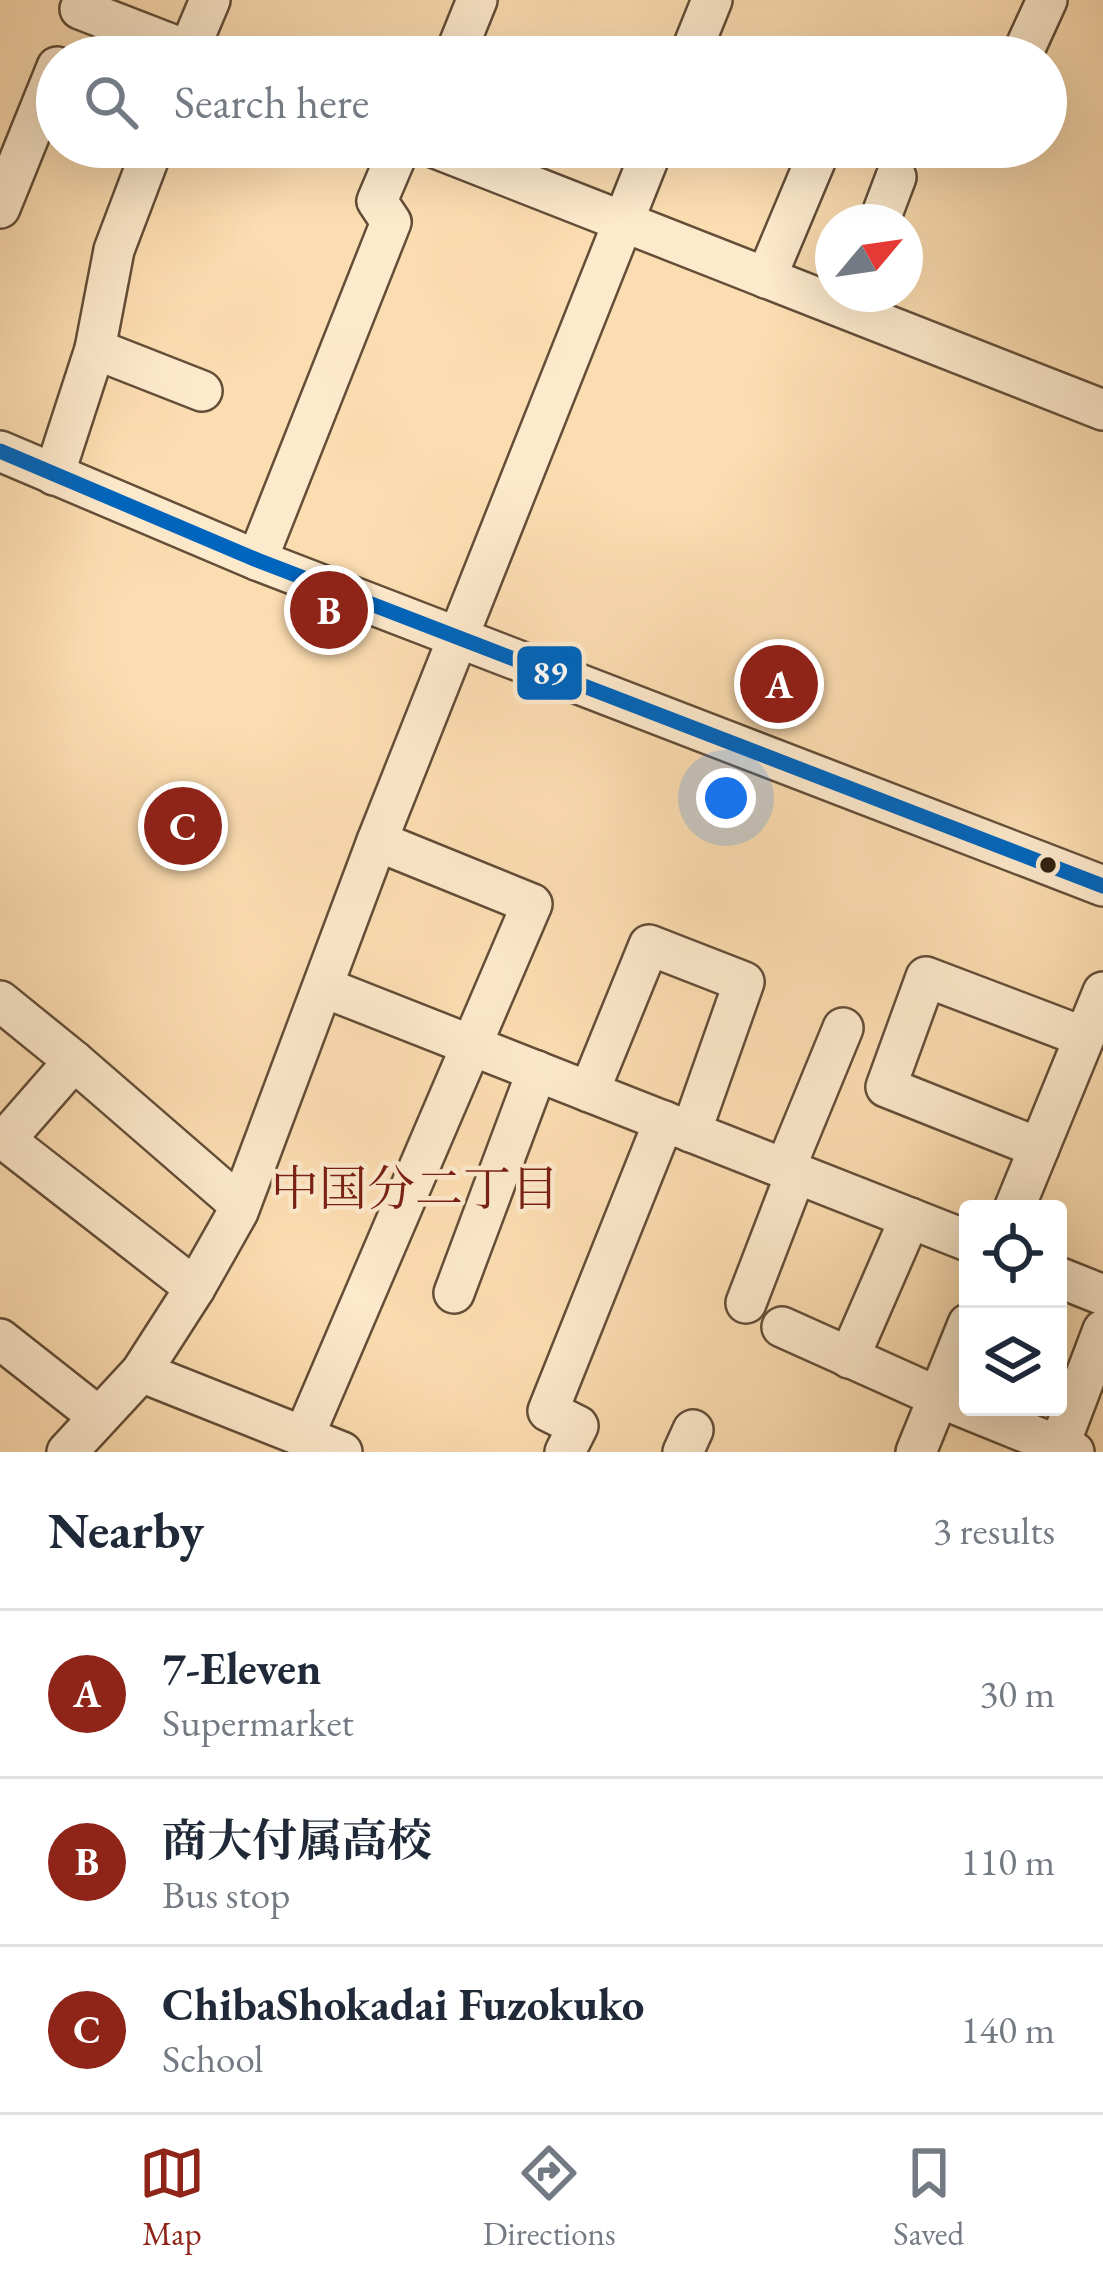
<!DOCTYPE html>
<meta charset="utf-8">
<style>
body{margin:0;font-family:"EB Garamond","Noto Serif JP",serif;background:#f2f2f3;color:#1f2937}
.controls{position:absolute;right:36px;bottom:36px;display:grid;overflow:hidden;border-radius:12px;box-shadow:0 12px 48px #0002}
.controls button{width:108px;height:108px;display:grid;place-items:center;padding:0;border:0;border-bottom:3px solid #e0e1e3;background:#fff;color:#1f2937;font:60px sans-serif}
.compass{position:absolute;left:815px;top:204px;width:108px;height:108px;border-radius:50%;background:#fff;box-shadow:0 12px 48px #0002;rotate:61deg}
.you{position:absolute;left:726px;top:798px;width:42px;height:42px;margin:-30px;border:9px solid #fff;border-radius:50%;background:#1a73e8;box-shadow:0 0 0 18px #1a73e833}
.badge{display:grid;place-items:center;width:78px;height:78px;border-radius:50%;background:#8f2418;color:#fff;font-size:39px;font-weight:700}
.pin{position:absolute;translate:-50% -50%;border:6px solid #fff;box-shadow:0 3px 12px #0006}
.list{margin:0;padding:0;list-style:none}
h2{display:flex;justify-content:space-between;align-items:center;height:156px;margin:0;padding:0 48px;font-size:51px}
h2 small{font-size:39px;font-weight:400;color:#747a83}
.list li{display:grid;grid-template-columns:78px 1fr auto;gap:36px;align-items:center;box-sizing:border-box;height:168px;padding:0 48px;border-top:3px solid #e0e1e3}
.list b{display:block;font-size:45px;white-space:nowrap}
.list p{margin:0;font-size:39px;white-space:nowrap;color:#747a83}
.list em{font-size:39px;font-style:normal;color:#747a83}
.icon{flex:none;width:66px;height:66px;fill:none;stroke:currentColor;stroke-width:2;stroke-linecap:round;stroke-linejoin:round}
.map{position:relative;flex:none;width:1103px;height:1452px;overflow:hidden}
.search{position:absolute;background:#fff;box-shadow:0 12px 48px #0002;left:36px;right:36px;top:36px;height:132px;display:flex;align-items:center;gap:30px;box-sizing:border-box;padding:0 42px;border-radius:66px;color:#747a83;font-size:45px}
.sheet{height:660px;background:#fff}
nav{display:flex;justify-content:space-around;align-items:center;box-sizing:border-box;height:168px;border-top:3px solid #e0e1e3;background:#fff;font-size:33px;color:#747a83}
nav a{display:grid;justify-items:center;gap:6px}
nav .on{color:#8f2418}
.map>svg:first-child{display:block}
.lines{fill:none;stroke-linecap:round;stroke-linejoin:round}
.minor-casing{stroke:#634e38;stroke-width:44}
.minor{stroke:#fde9cc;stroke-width:39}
.bus-1-casing{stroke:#fde9cc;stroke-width:24}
.bus-1{stroke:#0065bd;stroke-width:15}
.bus-dot{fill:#301f0f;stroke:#fde9cc;stroke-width:4.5}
.labels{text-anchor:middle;stroke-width:9;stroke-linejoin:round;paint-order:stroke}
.neighbourhood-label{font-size:48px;fill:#7a1f14;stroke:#fde9cc}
.line-badge{stroke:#fde9cc;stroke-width:4.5}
.badge-label{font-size:33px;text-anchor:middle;font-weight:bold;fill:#fff}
</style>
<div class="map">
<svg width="1103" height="1452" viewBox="0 0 1103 1452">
<rect width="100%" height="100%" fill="#fcddb1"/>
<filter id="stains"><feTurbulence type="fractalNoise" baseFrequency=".00167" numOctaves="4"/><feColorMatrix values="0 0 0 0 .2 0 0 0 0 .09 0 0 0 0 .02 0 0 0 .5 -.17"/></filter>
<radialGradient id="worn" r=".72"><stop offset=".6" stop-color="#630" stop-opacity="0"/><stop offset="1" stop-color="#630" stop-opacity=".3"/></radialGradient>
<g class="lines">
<g class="minor-casing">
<g id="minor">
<polyline points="80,9 204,57"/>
<polyline points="186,57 210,0"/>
<polyline points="454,57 477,0"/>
<polyline points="689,57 712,0"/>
<polyline points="1021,57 1047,0"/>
<polyline points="153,147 114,250 95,349 202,391"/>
<polyline points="433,147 1103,410"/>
<polyline points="0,208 57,67"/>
<polyline points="879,222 896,177"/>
<polyline points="766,278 821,147"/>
<polyline points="0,451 257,560 1103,886"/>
<polyline points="54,475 95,349"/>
<polyline points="257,560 391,222 377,201 400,147"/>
<polyline points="323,987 968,1241"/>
<polyline points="0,1001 74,1061 240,1205"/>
<polyline points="589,1092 649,945 744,982 691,1132"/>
<polyline points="0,1136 195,1288"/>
<polyline points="5,1140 74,1061"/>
<polyline points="1039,1148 886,1087 926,977 1084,1037"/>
<polyline points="785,1169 843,1028"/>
<polyline points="1014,1209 1103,992"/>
<polyline points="1058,1277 1103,1295"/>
<polyline points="454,1293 537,1071"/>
<polyline points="746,1303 796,1173"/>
<polyline points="782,1327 938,1397 1074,1452"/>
<polyline points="0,1339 99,1417"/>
<polyline points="849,1358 910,1218"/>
<polyline points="141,1372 342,1452"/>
<polyline points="304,1436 532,904 377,841"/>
<polyline points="1059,1446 1103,1330"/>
<polyline points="67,1452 141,1372 195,1288 238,1212 377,841 653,147"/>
<polyline points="565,1452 578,1426 548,1411 664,1121"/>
<polyline points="683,1452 693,1430"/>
<polyline points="916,1452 968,1324"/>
</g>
</g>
<use href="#minor" class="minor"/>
<g class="bus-1-casing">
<polyline id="bus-1" points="0,451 257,560 1103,886"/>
</g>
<use href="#bus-1" class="bus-1"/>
</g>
<circle class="bus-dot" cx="1048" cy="865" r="10"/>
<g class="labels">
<g class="neighbourhood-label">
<text x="415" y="1205">中国分二丁目</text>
</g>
</g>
<rect class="line-badge" x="515" y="644" width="69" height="58" rx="12" fill="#0065bd"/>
<g class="badge-label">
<text x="550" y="684">89</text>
</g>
<rect width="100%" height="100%" filter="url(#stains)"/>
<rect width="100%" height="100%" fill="url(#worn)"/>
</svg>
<div class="controls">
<button><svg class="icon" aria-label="locate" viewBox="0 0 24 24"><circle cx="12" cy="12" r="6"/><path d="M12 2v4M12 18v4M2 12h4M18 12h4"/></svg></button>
<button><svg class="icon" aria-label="layers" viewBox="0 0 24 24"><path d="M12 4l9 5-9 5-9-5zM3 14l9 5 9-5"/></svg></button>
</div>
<svg class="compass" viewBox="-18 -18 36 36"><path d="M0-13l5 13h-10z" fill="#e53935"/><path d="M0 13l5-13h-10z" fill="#747a83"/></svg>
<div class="you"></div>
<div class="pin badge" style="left:779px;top:684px">A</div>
<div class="pin badge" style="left:329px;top:610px">B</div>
<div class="pin badge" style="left:183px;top:826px">C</div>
<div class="search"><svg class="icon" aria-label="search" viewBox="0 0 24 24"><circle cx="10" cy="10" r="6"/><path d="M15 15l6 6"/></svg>Search here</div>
</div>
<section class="sheet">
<h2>Nearby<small>3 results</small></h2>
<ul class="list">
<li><span class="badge">A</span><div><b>7-Eleven</b><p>Supermarket</p></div><em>30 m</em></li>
<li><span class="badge">B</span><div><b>商大付属高校</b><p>Bus stop</p></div><em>110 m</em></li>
<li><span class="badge">C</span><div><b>ChibaShokadai Fuzokuko</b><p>School</p></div><em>140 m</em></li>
</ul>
</section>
<nav>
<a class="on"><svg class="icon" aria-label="map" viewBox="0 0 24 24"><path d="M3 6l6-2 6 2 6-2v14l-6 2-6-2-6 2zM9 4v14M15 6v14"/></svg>Map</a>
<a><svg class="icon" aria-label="directions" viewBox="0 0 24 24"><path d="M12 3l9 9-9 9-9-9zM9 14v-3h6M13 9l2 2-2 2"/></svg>Directions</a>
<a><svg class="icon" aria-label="saved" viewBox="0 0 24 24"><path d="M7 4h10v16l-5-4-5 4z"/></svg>Saved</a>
</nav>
